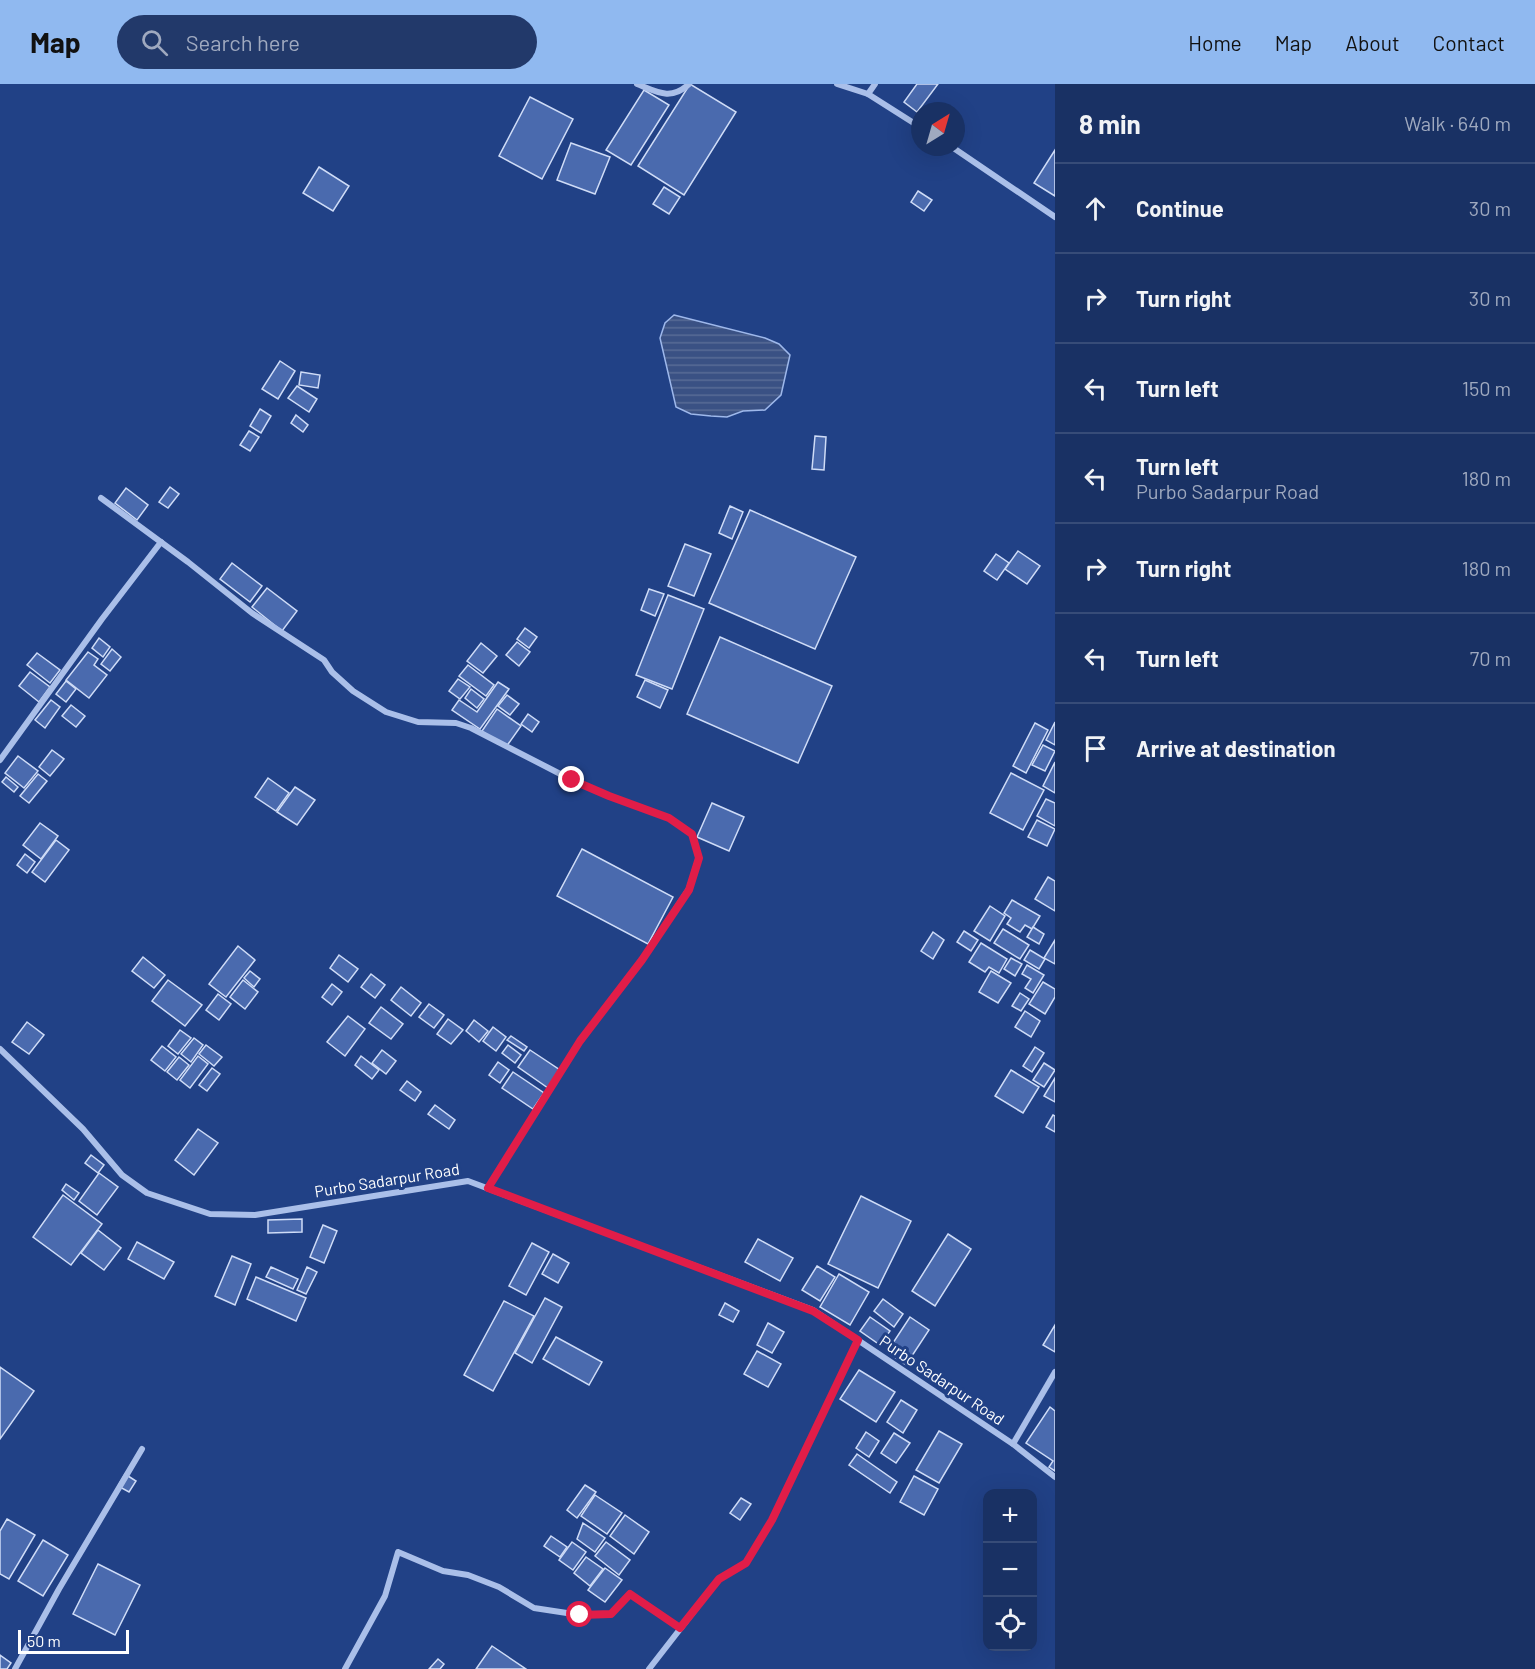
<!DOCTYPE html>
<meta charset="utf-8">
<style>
body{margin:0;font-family:Barlow,sans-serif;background:#22396a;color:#f1f3f6}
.controls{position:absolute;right:18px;bottom:18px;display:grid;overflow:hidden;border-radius:12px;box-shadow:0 6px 24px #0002}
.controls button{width:54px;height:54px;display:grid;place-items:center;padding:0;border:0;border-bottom:2px solid #374c78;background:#193164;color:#f1f3f6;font:30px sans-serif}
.compass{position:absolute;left:911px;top:18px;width:54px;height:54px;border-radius:50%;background:#193164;box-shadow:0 6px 24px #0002;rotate:37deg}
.scale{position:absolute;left:18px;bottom:15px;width:111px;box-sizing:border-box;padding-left:6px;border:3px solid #fff;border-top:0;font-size:16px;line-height:21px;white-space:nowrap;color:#fff;-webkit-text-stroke:4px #214186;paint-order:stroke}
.stop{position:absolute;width:18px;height:18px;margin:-14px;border:4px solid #e11d48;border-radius:50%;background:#fff}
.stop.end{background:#e11d48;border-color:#fff;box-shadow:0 2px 6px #0008}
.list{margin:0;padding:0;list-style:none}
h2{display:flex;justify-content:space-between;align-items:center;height:78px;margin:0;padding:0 24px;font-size:26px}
h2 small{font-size:20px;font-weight:400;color:#9fa9bf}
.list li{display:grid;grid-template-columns:39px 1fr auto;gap:18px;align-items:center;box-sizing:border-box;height:90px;padding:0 24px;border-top:2px solid #374c78}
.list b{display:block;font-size:22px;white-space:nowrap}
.list p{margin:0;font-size:20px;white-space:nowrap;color:#9fa9bf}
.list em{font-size:20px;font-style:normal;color:#9fa9bf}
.icon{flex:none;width:33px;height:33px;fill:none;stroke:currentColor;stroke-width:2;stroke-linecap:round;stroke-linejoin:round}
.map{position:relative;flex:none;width:1055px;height:1585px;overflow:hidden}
header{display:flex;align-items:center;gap:36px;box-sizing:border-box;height:84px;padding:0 30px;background:#90b9f0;color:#111}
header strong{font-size:28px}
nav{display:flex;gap:33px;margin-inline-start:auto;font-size:21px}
.search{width:420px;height:54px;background:#22396a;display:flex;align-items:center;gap:15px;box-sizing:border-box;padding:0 21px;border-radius:33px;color:#9fa9bf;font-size:22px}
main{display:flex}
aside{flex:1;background:#193164}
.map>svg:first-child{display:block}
.water{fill:url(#water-rules);stroke:#9eb8eb;stroke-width:1.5}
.building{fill:#4a6aae;stroke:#cfdcf7;stroke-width:1.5}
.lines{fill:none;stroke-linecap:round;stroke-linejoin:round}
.minor{stroke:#aabfe9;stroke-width:6}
.route{stroke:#e11d48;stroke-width:8}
.labels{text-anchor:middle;stroke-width:6;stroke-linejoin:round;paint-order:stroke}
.street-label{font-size:16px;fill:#fff;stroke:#214186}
</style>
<header>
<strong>Map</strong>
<div class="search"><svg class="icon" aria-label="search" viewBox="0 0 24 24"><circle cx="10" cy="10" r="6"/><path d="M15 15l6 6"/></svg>Search here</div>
<nav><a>Home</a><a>Map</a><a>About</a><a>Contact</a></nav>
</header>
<main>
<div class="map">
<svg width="1055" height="1585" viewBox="0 0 1055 1585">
<defs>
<pattern id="water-rules" width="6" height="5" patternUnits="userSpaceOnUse" patternTransform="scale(1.5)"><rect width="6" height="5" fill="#3a5184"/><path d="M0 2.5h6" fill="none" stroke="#586b96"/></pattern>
</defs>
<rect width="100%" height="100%" fill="#214186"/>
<polygon class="water" points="674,231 765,254 779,260 790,271 781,311 765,326 743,327 727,333 711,332 691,330 676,323 660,254 665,239"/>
<g class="building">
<polygon points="690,0 736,28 684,111 638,82"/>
<polygon points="917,0 938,0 917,28 904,18"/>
<polygon points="644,6 669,21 631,81 606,66"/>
<polygon points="530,13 573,35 542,95 499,72"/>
<polygon points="571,59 610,73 595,110 557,96"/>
<polygon points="1055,66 1055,112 1034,99"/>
<polygon points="319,83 349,102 333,127 303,109"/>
<polygon points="664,103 680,113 669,130 653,120"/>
<polygon points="918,107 932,116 924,127 911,118"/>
<polygon points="280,277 295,287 278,315 262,305"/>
<polygon points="301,288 320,291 318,304 299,301"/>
<polygon points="297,302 317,315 309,328 288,314"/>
<polygon points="260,325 271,332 261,349 250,342"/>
<polygon points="296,331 308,341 303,348 291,339"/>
<polygon points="249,347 259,353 250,367 240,361"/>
<polygon points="815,352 826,353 824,386 812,385"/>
<polygon points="170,403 179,410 168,424 159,418"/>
<polygon points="126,404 148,421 137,436 115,419"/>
<polygon points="730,422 743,428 732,455 719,449"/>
<polygon points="750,426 856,473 815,565 709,519"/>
<polygon points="685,460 711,470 694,512 668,502"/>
<polygon points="1018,467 1040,482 1027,500 1005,485"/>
<polygon points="996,470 1009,479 997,496 984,487"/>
<polygon points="232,479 262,502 250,518 220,495"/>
<polygon points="267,504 297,527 282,547 252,523"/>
<polygon points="649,505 664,510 655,532 641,526"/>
<polygon points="668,511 704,525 672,605 636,591"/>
<polygon points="525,544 537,553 529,564 517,555"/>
<polygon points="720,553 832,602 798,679 687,630"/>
<polygon points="99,554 110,563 103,573 92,564"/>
<polygon points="517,558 530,568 519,582 506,571"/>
<polygon points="481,559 497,572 483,589 467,577"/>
<polygon points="112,565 121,573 110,587 101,580"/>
<polygon points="88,568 98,575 94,581 107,591 89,614 66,596"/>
<polygon points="37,569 60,586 50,599 27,581"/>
<polygon points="468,581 494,601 486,612 459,592"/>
<polygon points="30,588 50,603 39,618 19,602"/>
<polygon points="458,595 470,603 460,615 449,607"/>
<polygon points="645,596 668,606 660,624 637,613"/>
<polygon points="66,597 76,605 66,618 56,610"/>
<polygon points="498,598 509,605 480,645 452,626 459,616 477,628"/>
<polygon points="471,605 484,615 477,624 465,614"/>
<polygon points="507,611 519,620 510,631 498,622"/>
<polygon points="51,616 60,623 45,644 35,636"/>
<polygon points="71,621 85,632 76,643 62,632"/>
<polygon points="497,625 521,642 506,663 482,647"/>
<polygon points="528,630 539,638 532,648 521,640"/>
<polygon points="1055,638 1055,661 1046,656"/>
<polygon points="1035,639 1048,646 1026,689 1013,682"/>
<polygon points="1043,661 1055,667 1045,687 1032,681"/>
<polygon points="52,666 64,675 50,692 39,683"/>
<polygon points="18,672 38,687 24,704 5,689"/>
<polygon points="1055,678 1055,709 1043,702"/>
<polygon points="1011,689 1044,706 1023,746 990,729"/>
<polygon points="38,690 47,697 29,719 20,712"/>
<polygon points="6,693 18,703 14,708 2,698"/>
<polygon points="268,694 289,709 276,727 255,713"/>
<polygon points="295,703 315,716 297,741 277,728"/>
<polygon points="1046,715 1055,719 1055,742 1037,732"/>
<polygon points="712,719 744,733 729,767 697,753"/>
<polygon points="1037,736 1055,745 1047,762 1028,753"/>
<polygon points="40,739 58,752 41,775 23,761"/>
<polygon points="56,756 69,766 45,798 32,788"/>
<polygon points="582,765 673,813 648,860 557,812"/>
<polygon points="25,770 35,778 27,789 17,781"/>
<polygon points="1048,793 1055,797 1055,827 1035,815"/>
<polygon points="1012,816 1040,832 1032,845 1025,841 1020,848 1007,840 1011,834 1004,829"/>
<polygon points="990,822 1005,832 990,857 974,847"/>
<polygon points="1033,843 1044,850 1039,860 1027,853"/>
<polygon points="1003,845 1029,861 1020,875 994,859"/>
<polygon points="964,847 978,856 971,867 957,858"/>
<polygon points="933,848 944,856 933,875 921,867"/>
<polygon points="1055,856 1055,880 1044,874"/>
<polygon points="981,859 1007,875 999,889 989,883 985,888 969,878"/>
<polygon points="238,862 255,876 226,913 209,900"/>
<polygon points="1030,866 1045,875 1039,885 1024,876"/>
<polygon points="339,871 358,885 348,898 330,884"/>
<polygon points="143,873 165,891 154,904 132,887"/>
<polygon points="1011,874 1022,880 1015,892 1004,885"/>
<polygon points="1027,881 1044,891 1033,909 1025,904 1031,895 1022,890"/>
<polygon points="250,887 260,895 254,903 244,894"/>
<polygon points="991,887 1011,899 998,919 979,908"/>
<polygon points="371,890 385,901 375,914 361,903"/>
<polygon points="168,896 202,921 185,942 152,917"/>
<polygon points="243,896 258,908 245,925 230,913"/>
<polygon points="1043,898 1055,905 1055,913 1045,930 1029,920"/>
<polygon points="332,900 342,908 332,921 322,913"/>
<polygon points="401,903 421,919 411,932 391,916"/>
<polygon points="1020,909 1029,915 1021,927 1012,922"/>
<polygon points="218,910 231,920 219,936 206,926"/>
<polygon points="429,920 444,931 434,944 419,933"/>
<polygon points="381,923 403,940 391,955 369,939"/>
<polygon points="1025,927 1040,937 1031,953 1015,943"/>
<polygon points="348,932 365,945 345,972 327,958"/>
<polygon points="448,935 463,946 451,960 437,950"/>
<polygon points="474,936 488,947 479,958 466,947"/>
<polygon points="27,938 44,951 29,970 12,958"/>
<polygon points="493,943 506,953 496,967 483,957"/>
<polygon points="180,946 191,954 178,970 168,962"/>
<polygon points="511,952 527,963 524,967 507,956"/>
<polygon points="194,954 203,961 191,978 181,970"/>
<polygon points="206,961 222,973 214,982 199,970"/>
<polygon points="508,961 521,971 515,979 502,969"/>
<polygon points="162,962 176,973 165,987 151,976"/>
<polygon points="1035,963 1044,969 1032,988 1023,982"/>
<polygon points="382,966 396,977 386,990 372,979"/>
<polygon points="530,966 560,986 548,1004 518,983"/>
<polygon points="198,972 208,980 190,1004 180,996"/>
<polygon points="361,972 379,986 372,995 355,981"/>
<polygon points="179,973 189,981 177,996 167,988"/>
<polygon points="498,978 509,986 500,999 489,991"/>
<polygon points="1044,979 1055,986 1044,1003 1033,996"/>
<polygon points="212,984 220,990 207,1007 199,1001"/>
<polygon points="1011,986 1039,1003 1023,1029 995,1012"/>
<polygon points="513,988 544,1009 533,1025 502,1004"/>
<polygon points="1055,994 1055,1018 1044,1012"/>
<polygon points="407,997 421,1008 415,1017 400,1006"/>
<polygon points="435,1021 455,1036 449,1045 428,1030"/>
<polygon points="1053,1031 1055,1032 1055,1048 1046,1043"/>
<polygon points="198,1045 218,1059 194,1091 175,1076"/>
<polygon points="91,1071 104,1081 98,1089 85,1079"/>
<polygon points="99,1089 118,1103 97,1131 79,1117"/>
<polygon points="66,1100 79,1109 74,1116 62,1106"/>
<polygon points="63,1111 102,1140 71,1181 33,1153"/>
<polygon points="861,1112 911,1137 878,1204 828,1180"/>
<polygon points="302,1135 302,1148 268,1149 268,1136"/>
<polygon points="323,1141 337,1147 324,1179 310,1173"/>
<polygon points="98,1146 121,1164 104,1186 81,1169"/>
<polygon points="948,1150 971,1165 935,1222 912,1207"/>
<polygon points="758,1155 793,1174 780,1197 745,1178"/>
<polygon points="137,1158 174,1178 164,1195 128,1175"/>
<polygon points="532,1159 549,1168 526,1211 509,1202"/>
<polygon points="553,1170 569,1179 558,1199 542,1190"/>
<polygon points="232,1172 251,1180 235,1221 215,1212"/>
<polygon points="817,1182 835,1193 820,1217 802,1206"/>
<polygon points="271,1183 298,1195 293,1205 266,1193"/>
<polygon points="307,1183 317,1188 306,1210 297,1206"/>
<polygon points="839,1190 869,1208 850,1241 820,1223"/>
<polygon points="256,1193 306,1214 296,1237 247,1215"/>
<polygon points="545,1214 562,1223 532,1279 515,1269"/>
<polygon points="883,1215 903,1230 894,1243 874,1227"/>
<polygon points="504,1217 534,1232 493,1307 464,1291"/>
<polygon points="725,1219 739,1227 733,1238 719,1231"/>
<polygon points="870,1233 890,1247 880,1261 860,1247"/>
<polygon points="910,1233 929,1246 906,1281 887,1268"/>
<polygon points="768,1239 784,1248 772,1269 757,1261"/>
<polygon points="1055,1241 1055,1268 1043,1261"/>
<polygon points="556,1253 602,1278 589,1301 543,1275"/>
<polygon points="757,1267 781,1280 768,1303 744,1290"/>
<polygon points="0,1283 34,1307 0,1355"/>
<polygon points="859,1286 895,1308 876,1338 840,1315"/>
<polygon points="901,1316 917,1326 903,1349 887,1338"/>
<polygon points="1050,1323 1055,1327 1055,1387 1049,1383 1053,1377 1026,1359"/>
<polygon points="939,1347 962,1360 939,1399 916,1386"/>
<polygon points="866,1348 879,1357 869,1373 856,1364"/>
<polygon points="894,1349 910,1359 896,1379 881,1369"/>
<polygon points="857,1370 897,1398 890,1409 849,1381"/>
<polygon points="125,1390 136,1397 129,1408 118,1402"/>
<polygon points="914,1392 938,1405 924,1431 900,1418"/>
<polygon points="585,1401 596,1408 577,1434 567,1426"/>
<polygon points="595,1411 622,1429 607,1450 581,1432"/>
<polygon points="741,1414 751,1420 740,1436 730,1429"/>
<polygon points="625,1431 649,1448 634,1470 610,1452"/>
<polygon points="7,1435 35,1451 9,1495 0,1490 0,1447"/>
<polygon points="583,1439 605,1454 595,1468 577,1455"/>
<polygon points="551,1452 567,1463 560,1473 544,1462"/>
<polygon points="43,1456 68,1471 43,1512 18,1497"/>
<polygon points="572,1458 586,1468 573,1486 559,1476"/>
<polygon points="606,1458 630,1476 619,1491 595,1472"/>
<polygon points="586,1473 603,1485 590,1502 574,1489"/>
<polygon points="98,1480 140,1501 115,1551 73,1530"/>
<polygon points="605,1484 622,1496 605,1518 588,1506"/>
<polygon points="492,1562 526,1585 476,1585"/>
<polygon points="0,1571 11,1579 7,1585 0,1585"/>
<polygon points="438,1575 444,1580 440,1585 429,1585"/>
</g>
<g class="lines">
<g class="minor">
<path d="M637 0C657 8 671 17 689 0"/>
<polyline points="837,0 868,10 920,43"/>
<polyline points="868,10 875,0"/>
<polyline points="952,63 1055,133"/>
<polyline points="101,414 188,478 252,529 324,576 332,588 353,607 386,628 418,638 456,639 471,644 572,696 609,712 669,734 692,750 699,773 689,805 642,876 580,957 488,1104"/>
<polyline points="0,676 102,535 161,458"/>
<polyline points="0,965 83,1045 122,1091 147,1109 210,1130 255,1131 468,1097 813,1226 1013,1360 1055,1393"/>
<polyline points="1013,1360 1055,1288"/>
<polyline points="15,1585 59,1505 142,1365"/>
<polyline points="345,1585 385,1512 398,1468 443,1487 468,1491 499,1503 534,1524 580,1531 611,1530 630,1510 680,1544"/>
<polyline points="649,1585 719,1495 746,1479 772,1436 858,1256"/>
</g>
</g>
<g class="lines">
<polyline class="route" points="572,696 609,712 669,734 692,750 699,774 689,806 642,876 580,957 488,1104 813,1227 858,1256 772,1436 746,1479 719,1495 680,1544 630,1510 611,1530 580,1531"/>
</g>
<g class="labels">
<g class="street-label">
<text transform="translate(387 1096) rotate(-9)" y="6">Purbo Sadarpur Road</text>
<text transform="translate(942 1296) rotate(34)" y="6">Purbo Sadarpur Road</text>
</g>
</g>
</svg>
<div class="controls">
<button>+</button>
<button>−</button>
<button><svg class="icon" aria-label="locate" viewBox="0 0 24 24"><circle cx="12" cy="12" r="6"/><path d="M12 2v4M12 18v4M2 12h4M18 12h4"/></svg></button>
</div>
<svg class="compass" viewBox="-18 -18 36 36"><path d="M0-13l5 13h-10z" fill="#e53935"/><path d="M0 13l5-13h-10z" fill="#9fa9bf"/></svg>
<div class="scale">50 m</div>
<div class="stop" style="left:580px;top:1531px"></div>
<div class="stop end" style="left:572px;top:696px"></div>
</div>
<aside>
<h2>8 min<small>Walk · 640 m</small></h2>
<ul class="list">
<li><svg class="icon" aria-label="ahead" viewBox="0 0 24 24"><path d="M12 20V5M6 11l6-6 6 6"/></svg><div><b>Continue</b></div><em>30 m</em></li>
<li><svg class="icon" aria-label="right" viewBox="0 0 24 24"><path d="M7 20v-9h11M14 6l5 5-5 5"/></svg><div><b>Turn right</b></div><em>30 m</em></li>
<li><svg class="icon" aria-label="left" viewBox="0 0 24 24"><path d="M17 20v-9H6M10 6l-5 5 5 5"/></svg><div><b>Turn left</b></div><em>150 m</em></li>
<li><svg class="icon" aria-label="left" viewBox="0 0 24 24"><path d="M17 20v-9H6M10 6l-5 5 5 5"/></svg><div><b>Turn left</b><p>Purbo Sadarpur Road</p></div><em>180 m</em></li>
<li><svg class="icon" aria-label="right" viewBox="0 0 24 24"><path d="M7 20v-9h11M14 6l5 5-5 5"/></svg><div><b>Turn right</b></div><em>180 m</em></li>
<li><svg class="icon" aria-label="left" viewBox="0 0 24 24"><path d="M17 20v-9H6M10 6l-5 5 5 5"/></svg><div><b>Turn left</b></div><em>70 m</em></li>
<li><svg class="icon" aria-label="arrive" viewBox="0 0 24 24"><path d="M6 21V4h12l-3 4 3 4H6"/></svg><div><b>Arrive at destination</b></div></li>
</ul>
</aside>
</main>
